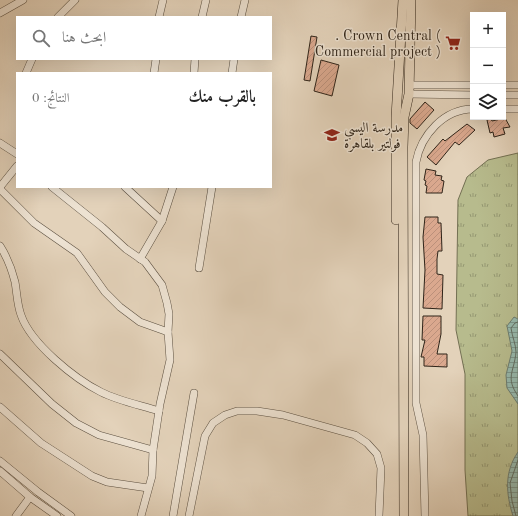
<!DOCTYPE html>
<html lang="ar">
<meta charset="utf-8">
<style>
body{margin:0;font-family:"Old Standard TT",Amiri,serif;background:#f2f2f2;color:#222;direction:rtl}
.controls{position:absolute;right:12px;top:12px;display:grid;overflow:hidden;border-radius:0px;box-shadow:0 4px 16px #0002}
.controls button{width:36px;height:36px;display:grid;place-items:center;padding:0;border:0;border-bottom:1px solid #e0e0e0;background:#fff;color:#222;font:20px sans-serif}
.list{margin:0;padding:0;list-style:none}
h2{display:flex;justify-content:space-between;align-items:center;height:52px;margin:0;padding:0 16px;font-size:17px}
h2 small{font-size:13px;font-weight:400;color:#767676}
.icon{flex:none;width:22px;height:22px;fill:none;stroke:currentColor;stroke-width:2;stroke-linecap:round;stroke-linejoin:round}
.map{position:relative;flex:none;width:518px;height:516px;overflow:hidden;direction:ltr}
.search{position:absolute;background:#fff;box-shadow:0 4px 16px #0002;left:16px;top:16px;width:256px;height:44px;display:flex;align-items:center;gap:10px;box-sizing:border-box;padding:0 14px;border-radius:0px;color:#767676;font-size:15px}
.panel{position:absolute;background:#fff;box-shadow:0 4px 16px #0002;left:16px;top:72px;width:256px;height:116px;border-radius:0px;direction:rtl}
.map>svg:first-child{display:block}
.grass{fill:url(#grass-tufts);stroke:#737053}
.water{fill:url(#water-rules);stroke:#6d7d71}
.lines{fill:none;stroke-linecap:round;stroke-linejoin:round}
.shore{stroke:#626e62;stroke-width:1}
.building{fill:url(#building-hatch);stroke:#2f2419}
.minor-casing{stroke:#5c5041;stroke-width:8}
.major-casing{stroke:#2f2419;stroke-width:10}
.minor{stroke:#ede2d2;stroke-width:7}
.major{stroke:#e3d2ba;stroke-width:9}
.labels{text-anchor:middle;stroke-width:3;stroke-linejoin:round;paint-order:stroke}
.poi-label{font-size:14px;fill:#2f2419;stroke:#ede2d2;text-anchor:end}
</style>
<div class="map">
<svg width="518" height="516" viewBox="0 0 518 516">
<defs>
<pattern id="grass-tufts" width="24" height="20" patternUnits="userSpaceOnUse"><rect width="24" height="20" fill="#b7bb8d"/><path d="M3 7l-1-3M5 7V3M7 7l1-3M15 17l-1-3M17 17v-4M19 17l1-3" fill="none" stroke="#959872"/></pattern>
<pattern id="water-rules" width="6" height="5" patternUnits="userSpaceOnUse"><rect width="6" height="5" fill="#96b8ac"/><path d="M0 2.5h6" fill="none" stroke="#7b958b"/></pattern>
<pattern id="building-hatch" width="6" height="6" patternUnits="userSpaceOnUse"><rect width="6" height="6" fill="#daa88e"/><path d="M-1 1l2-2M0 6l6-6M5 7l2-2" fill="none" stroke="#bb907a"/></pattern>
</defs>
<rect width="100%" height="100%" fill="#e3d2ba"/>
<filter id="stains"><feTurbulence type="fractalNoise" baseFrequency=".005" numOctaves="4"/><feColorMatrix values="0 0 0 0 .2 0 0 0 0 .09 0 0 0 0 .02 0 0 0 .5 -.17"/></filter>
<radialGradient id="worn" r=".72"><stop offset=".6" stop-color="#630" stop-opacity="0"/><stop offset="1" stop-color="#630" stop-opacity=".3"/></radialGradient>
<polygon class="grass" points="518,153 518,516 468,516 465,470 465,374 456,330 458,200 467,177 488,160"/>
<g class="water">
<polygon points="514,317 518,319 518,404 507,388 506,375 512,351 507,326"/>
<path d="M518 452V516H513C506 494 504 472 518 452Z"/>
</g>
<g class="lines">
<g class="shore">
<path d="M518 322 515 323 511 328C512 336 516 345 516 352 514 373 505 377 518 396"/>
<polyline points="516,516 512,501 510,483 518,460"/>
</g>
</g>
<g class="building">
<polygon points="311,36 317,37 310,81 304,80"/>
<polygon points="321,60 339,65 332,96 314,91"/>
<polygon points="425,102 434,110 417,129 410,123 410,119"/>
<polygon points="505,118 510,127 503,128 505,134 494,137 493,132 490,133 487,120 491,119 492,121"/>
<polygon points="467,124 475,130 459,145 455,142 436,165 427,157 443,139 445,141"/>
<polygon points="426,169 436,171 435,175 442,176 441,180 444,181 442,193 426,193 427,186 425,185 426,181 424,180"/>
<polygon points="425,217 438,217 438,223 441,223 442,251 438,251 437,259 437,274 443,275 442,309 423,308 425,270 423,237"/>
<polygon points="423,316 441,316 441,334 437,354 447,354 447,367 424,366 424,357 421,357 425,340 422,340"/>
</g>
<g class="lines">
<g class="minor-casing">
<g id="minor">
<polyline points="0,13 23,0"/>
<polyline points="58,17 75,0"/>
<polyline points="159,17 163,0"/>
<polyline points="202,17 206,0"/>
<polyline points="241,17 245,0"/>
<polyline points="26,73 32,59"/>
<polyline points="154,73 156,59"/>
<polyline points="194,73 195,59"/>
<polyline points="232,73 234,59"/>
<polyline points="409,85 473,85"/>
<polyline points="503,85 518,85"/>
<polyline points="409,94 473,95"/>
<polyline points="503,95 518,95"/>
<polyline points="503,109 518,109"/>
<polyline points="0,143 17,154"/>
<polyline points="0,187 17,166"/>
<polyline points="52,187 102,227 126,249 145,262 162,285 167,303 169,314 168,332 170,360 160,404 153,450 152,476 141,516"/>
<polyline points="125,187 162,221"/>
<polyline points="0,189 34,223 77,253 105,292 120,307 140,322 168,332"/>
<path d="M0 246C7 257 12 270 15 282 17 293 17 304 21 315 31 344 75 379 101 392 119 401 140 405 159 411"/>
<polyline points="140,259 162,221 173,187"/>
<polyline points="199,268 212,187"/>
<polyline points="0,354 52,404 76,423 99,435 153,450"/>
<polyline points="0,407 41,443 92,476 107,482 148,488"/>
<polyline points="0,461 38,492 71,516"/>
<polyline points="0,471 30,497 57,516"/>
<polyline points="16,516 30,497"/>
<polyline points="173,516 194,393"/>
<polyline points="189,516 205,436 213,423 225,415 237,411 257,411 283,415 355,435 367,443 377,454 381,468 379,516"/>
<path d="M425 516 423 435 416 403V162C421 135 444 109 473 109"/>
</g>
</g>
<g class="major-casing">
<g id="major">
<polyline points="396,220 396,117 403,0"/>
<polyline points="404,516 403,147 404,117 409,94 411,0"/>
</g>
</g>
<use href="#minor" class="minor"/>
<use href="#major" class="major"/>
</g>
<defs>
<g id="supermarket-bare" transform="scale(1.2)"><path d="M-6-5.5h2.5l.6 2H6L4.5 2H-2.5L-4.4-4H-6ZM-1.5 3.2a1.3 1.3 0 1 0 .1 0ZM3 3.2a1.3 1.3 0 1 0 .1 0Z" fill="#8f2418" stroke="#ede2d2" stroke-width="2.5" paint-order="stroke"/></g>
<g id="school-bare" transform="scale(1.2)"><path d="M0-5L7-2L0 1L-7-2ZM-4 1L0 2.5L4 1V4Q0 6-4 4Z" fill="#8f2418" stroke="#ede2d2" stroke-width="2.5" paint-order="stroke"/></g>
</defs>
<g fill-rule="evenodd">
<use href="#supermarket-bare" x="453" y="43"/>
<use href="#school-bare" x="332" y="135"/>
</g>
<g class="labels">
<g class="poi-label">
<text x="441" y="40">. Crown Central (<tspan x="441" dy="16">Commercial project )</tspan></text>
<text x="344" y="132" text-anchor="start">مدرسة اليسي<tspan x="344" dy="16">فولتير بلقاهرة</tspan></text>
</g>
</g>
<rect width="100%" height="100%" filter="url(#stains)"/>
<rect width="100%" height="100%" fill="url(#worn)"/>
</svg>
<div class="controls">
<button>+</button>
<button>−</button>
<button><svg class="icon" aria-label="layers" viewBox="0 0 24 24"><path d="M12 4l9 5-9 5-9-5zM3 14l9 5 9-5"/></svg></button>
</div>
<div class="search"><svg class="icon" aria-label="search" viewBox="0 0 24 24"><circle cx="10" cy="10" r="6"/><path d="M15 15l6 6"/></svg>ابحث هنا</div>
<section class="panel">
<h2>بالقرب منك<small>النتائج: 0</small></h2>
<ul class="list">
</ul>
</section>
</div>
